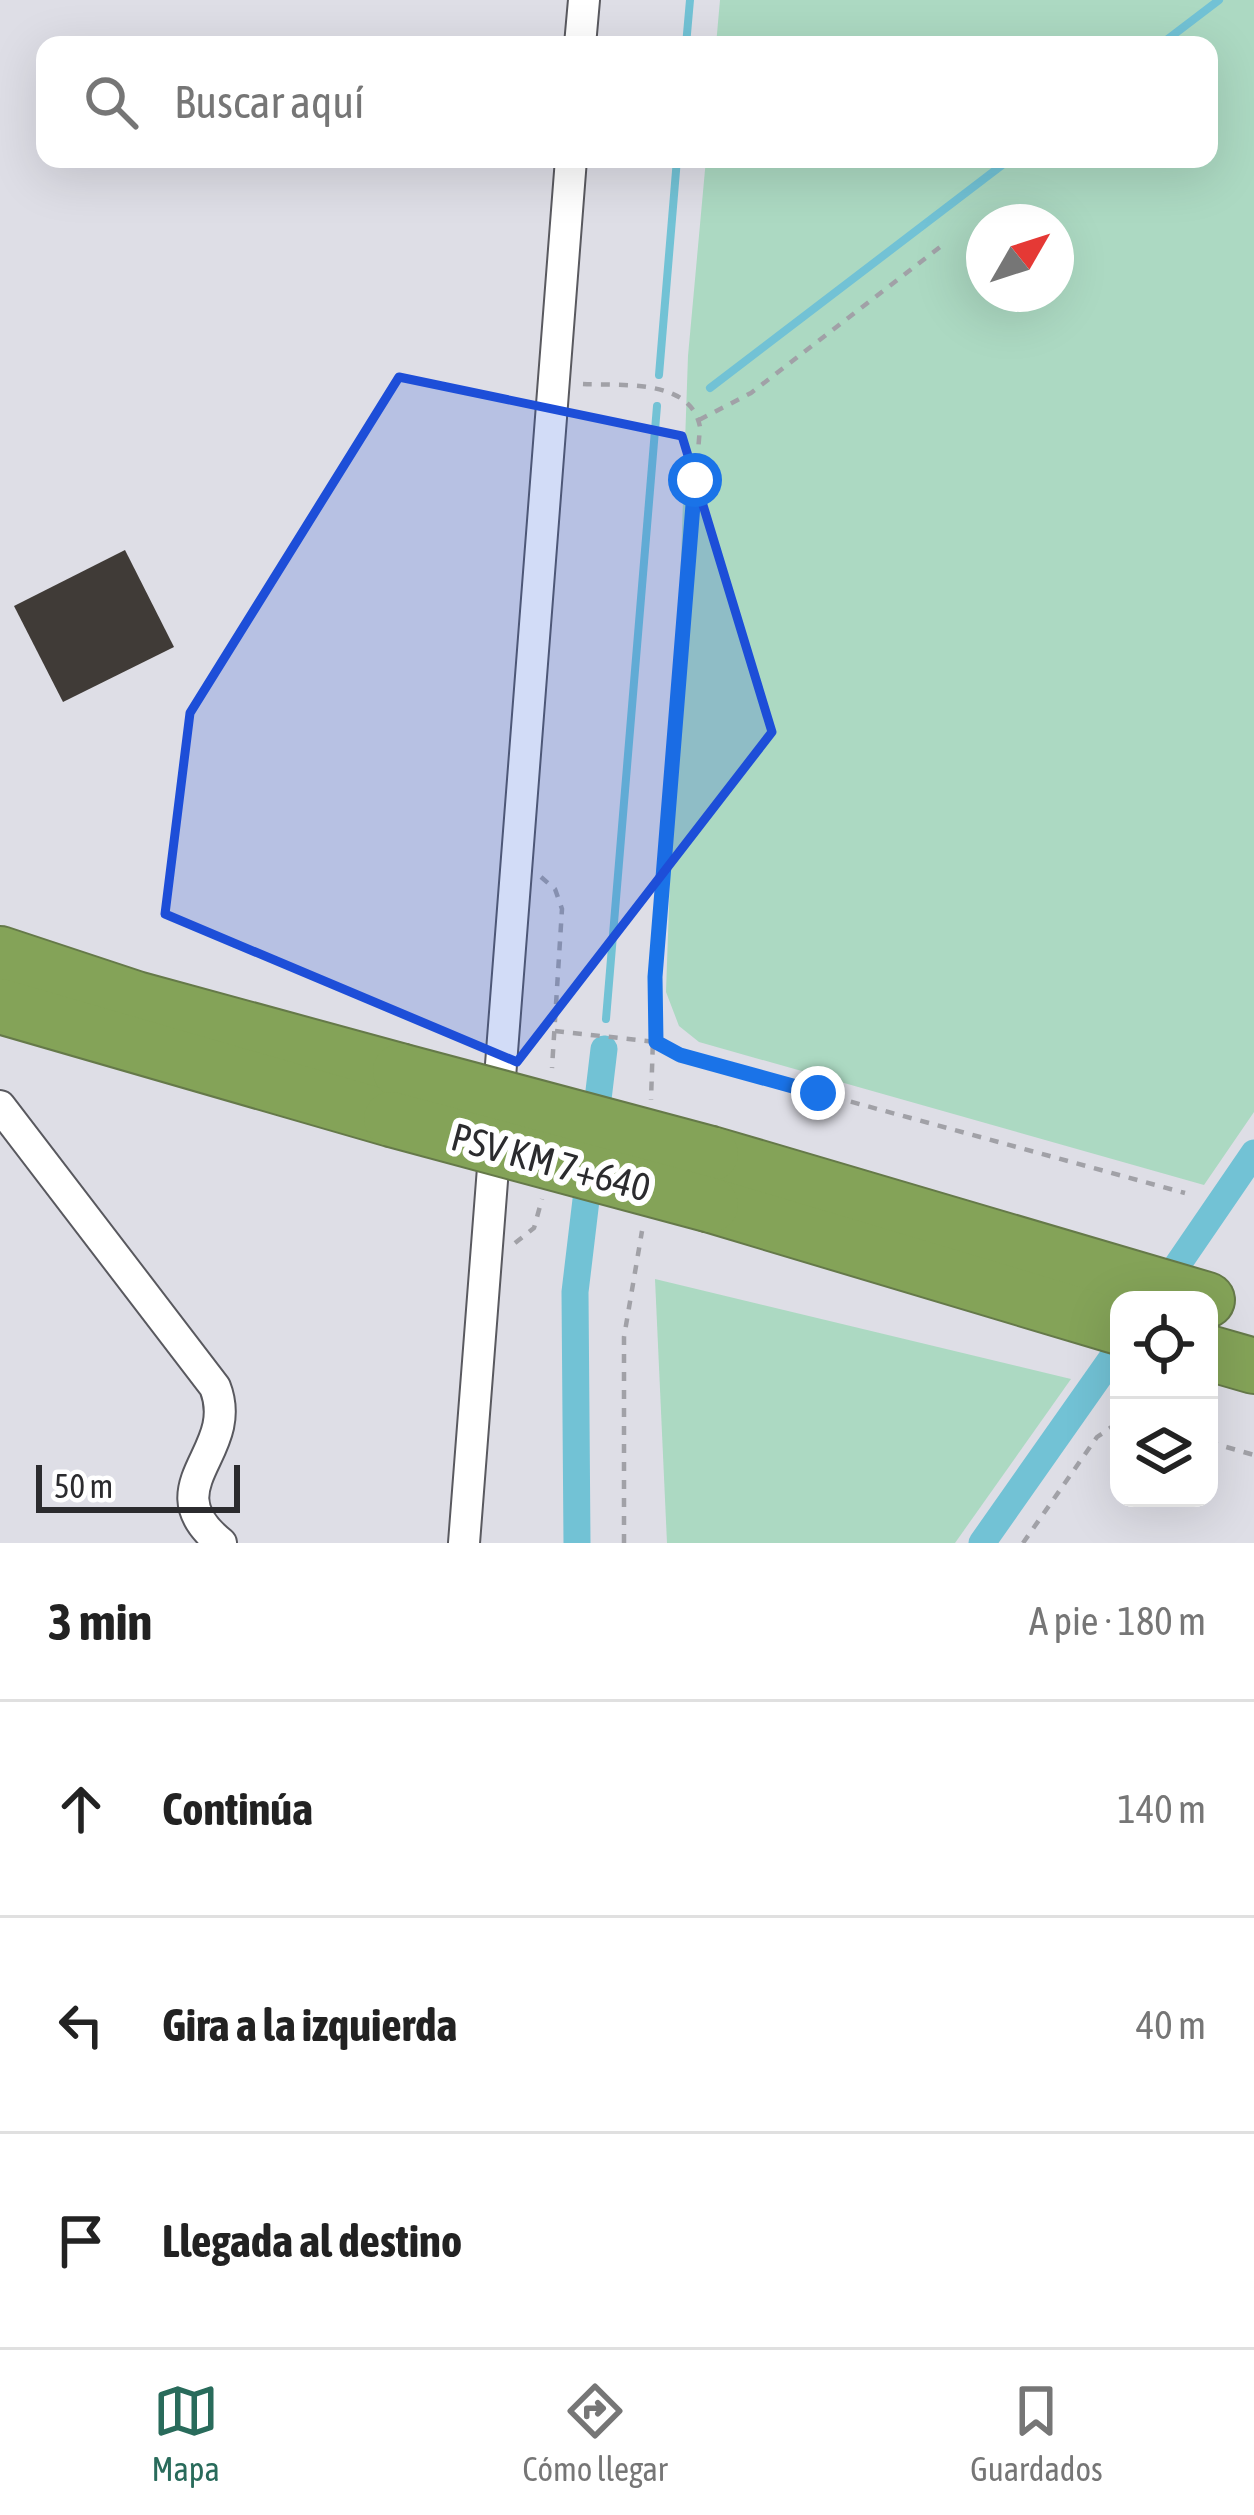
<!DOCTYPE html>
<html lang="es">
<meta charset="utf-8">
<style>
body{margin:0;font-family:"Asap Condensed",sans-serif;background:#f6f6f6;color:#222}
.controls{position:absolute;right:36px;bottom:36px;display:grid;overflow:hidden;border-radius:24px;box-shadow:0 12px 48px #0002}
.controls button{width:108px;height:108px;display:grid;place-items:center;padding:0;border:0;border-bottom:3px solid #e0e0e0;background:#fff;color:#222;font:60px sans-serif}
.compass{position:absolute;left:966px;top:204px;width:108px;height:108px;border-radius:50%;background:#fff;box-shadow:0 12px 48px #0002;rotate:51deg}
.scale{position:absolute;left:36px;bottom:30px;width:204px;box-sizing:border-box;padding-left:12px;border:6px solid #2b2b2e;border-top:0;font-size:33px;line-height:42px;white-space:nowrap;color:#2b2b2e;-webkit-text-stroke:9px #fff;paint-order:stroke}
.stop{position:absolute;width:36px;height:36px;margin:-27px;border:9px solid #1a73e8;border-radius:50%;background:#fff}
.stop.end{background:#1a73e8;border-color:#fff;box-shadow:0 3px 12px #0008}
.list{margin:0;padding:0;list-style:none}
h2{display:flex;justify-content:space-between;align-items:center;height:156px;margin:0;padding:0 48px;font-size:51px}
h2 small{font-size:39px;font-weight:400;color:#767676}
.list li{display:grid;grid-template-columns:78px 1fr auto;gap:36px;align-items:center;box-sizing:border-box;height:216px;padding:0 48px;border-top:3px solid #e0e0e0}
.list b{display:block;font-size:45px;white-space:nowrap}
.list em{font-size:39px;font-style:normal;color:#767676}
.icon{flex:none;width:66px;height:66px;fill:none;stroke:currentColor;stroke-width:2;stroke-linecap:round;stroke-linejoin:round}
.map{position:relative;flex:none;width:1254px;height:1543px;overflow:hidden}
.search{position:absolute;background:#fff;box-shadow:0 12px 48px #0002;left:36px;right:36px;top:36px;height:132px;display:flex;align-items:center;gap:30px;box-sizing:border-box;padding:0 42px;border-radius:24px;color:#767676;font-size:45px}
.sheet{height:804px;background:#fff}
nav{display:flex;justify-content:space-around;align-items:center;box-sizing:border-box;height:168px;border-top:3px solid #e0e0e0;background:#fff;font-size:33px;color:#767676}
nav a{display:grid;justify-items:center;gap:6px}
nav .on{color:#296b5b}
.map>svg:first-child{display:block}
.green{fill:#acd9c2;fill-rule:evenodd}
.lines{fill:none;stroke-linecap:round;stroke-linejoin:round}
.stream{stroke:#72c2d5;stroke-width:8}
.canal{stroke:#72c2d5;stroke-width:27}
.building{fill:#403b37}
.street-casing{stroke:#59595f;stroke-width:34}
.highway-casing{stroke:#657949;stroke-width:58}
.path{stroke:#a1a1a7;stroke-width:4.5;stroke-dasharray:9 9;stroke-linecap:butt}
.street{stroke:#fff;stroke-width:30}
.highway{stroke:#84a358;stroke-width:54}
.highway-bridge-casing{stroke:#657949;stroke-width:58;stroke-linecap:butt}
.highway-bridge{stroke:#84a358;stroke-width:54}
.route{stroke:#1a73e8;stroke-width:15}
.marked{fill:#1d4ed8;fill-opacity:0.2;stroke:#1d4ed8;stroke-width:9;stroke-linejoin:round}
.labels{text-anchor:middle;stroke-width:12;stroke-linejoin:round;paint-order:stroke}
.street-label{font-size:39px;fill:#2b2b2e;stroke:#fff}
</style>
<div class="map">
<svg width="1254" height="1543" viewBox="0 0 1254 1543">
<rect width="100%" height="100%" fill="#dedee6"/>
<g class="green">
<path d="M720 0H1254V1112L1204 1185 699 1042 679 1026 666 992 688 356 706 159H1209V45H716ZM984 222H1056V294H984Z"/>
<polygon points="655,1279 1071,1379 955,1543 667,1543"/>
</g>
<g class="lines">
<g class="stream">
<polyline points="686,45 690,0"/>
<polyline points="1160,45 1219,0"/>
<polyline points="659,375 677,159"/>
<polyline points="710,388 1010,159"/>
<polyline points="606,1019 657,406"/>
</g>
<g class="canal">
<polyline points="1159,1292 1254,1153"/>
<polyline points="577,1543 575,1292 604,1049"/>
<polyline points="982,1543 1119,1348"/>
</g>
</g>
<polygon class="building" points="125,550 174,647 63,702 14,606"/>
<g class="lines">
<g class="street-casing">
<g id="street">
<polyline points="580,45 584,0"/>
<path d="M0 1106 215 1387C241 1453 150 1486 221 1543"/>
<polyline points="464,1543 571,159"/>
</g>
</g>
<g class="highway-casing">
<g id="highway">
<polyline points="0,954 136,999 400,1071"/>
<polyline points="0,1006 391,1119"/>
<polyline points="711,1154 1207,1300"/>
<polyline points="711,1205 1119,1327"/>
<polyline points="1209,1353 1254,1366"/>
</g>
</g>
<g class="path">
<path d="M583 384C621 386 691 378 700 427L655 977 651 1100"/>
<polyline points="699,420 751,393 944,244"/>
<polyline points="541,877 555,889 562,909 552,1068"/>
<polyline points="555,1031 656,1042 680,1055 1185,1193"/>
<polyline points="515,1243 534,1228 542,1199"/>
<polyline points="1209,1442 1254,1455"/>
<polyline points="624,1543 624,1337 642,1231"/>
<polyline points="1023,1543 1097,1437 1119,1422"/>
</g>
<use href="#street" class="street"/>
<use href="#highway" class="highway"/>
<g class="highway-bridge-casing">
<g id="highway-bridge">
<polyline points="400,1071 711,1154"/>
<polyline points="391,1119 711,1205"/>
</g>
</g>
<use href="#highway-bridge" class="highway-bridge"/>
</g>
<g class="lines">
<polyline class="route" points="695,480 655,977 656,1042 680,1055 818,1093"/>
</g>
<path class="marked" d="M399 377 682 436 772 732 517 1062 165 914 190 713Z"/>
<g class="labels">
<g class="street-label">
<text transform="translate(551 1162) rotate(15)" y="14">PSV KM 7+640</text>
</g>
</g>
</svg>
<div class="controls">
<button><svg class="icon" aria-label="locate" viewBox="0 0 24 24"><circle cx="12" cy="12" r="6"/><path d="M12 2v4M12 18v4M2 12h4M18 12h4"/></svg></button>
<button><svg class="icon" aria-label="layers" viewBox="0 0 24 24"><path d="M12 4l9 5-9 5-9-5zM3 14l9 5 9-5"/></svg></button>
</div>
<svg class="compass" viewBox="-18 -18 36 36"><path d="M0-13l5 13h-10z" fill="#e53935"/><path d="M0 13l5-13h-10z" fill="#767676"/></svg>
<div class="scale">50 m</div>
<div class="stop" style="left:695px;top:480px"></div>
<div class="stop end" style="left:818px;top:1093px"></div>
<div class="search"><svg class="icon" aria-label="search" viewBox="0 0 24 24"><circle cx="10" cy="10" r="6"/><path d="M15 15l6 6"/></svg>Buscar aquí</div>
</div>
<section class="sheet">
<h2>3 min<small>A pie · 180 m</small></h2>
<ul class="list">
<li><svg class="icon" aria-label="ahead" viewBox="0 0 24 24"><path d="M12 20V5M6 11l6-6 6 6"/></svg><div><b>Continúa</b></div><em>140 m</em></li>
<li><svg class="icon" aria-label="left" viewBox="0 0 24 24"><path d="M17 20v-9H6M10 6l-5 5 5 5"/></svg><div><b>Gira a la izquierda</b></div><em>40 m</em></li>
<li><svg class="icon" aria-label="arrive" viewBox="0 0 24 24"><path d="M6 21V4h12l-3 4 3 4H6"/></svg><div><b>Llegada al destino</b></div></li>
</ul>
</section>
<nav>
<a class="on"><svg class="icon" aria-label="map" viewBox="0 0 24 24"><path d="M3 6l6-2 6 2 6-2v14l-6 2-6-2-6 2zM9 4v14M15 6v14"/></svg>Mapa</a>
<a><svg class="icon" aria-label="directions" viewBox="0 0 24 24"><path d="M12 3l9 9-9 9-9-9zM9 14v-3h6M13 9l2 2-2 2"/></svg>Cómo llegar</a>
<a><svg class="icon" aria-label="saved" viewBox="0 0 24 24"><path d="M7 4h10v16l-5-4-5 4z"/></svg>Guardados</a>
</nav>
